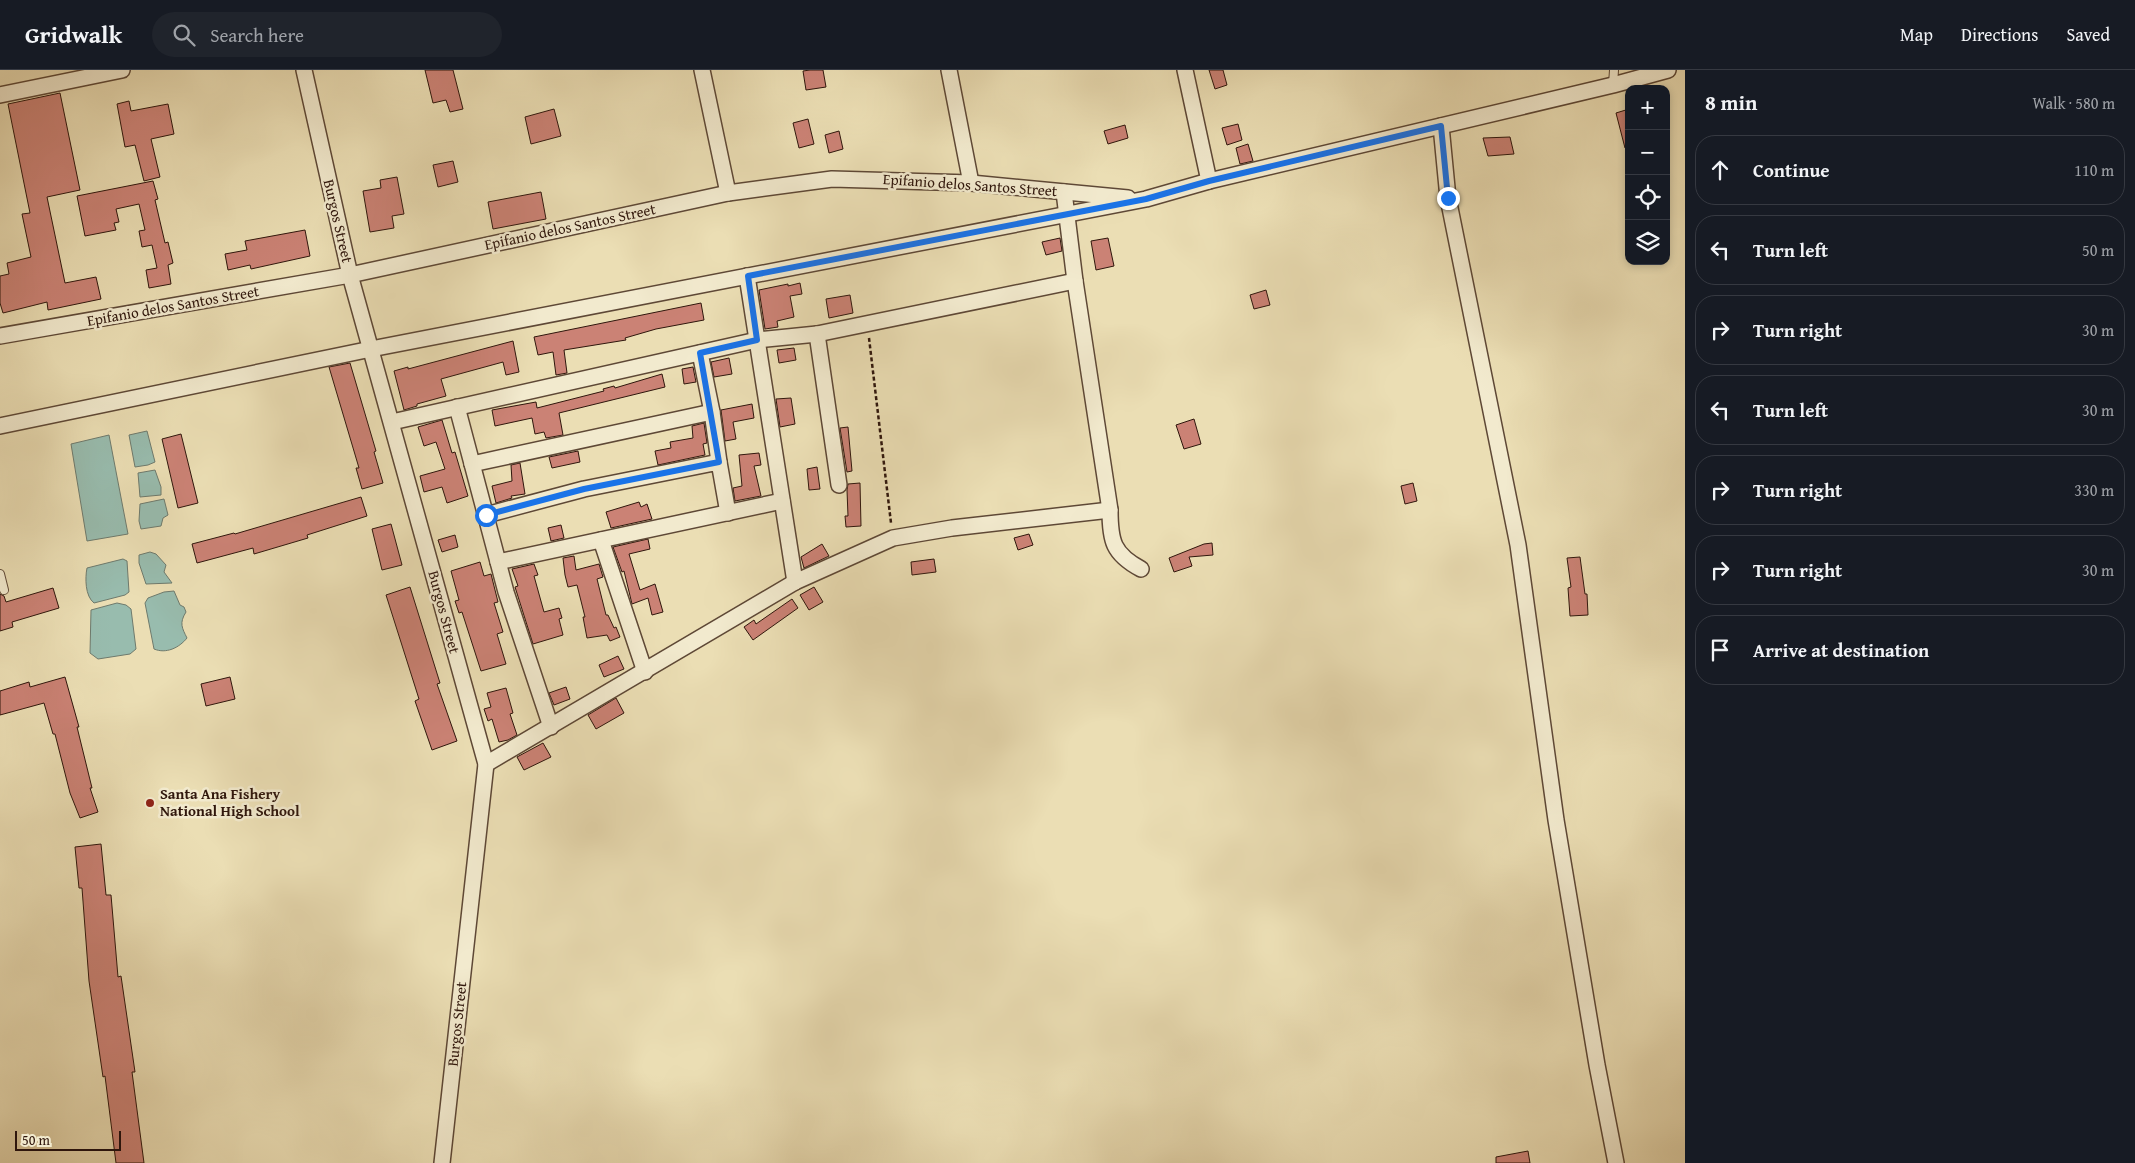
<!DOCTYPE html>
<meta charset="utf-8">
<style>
body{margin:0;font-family:"Gentium Book Plus",serif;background:#20242c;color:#f1f3f6}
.controls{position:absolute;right:15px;top:15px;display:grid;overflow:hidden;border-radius:10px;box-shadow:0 2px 8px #0003}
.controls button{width:45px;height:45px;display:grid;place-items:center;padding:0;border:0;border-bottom:1px solid #363941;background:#171b24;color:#f1f3f6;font:25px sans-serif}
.scale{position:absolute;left:15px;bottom:12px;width:106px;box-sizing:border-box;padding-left:5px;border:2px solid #2f160c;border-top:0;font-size:14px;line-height:18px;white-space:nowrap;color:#2f160c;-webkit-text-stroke:4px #f2eace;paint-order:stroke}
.stop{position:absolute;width:15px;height:15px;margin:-11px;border:4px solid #1a73e8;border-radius:50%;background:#fff}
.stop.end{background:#1a73e8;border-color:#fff;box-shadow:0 1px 5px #0008}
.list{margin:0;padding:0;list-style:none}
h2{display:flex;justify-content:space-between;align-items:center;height:65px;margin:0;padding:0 20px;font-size:21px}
h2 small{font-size:16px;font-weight:400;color:#9ea1a6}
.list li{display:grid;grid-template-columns:32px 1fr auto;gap:15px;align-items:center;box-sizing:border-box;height:70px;margin:0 10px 10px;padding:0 10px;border:1px solid #363941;border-radius:20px}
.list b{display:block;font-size:19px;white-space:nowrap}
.list em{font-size:16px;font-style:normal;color:#9ea1a6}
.icon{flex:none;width:28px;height:28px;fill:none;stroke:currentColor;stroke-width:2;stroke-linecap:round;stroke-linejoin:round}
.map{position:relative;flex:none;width:1685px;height:1093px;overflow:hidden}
header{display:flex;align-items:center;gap:30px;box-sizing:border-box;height:70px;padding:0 25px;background:#171b24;border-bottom:1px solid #363941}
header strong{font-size:24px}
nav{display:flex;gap:28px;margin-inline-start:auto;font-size:18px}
.search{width:350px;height:45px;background:#20242c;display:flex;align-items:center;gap:12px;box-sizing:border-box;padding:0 18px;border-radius:28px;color:#9ea1a6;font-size:19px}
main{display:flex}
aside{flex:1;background:#171b24}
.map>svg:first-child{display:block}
.water{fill:#98bcae;stroke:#6e7a6d}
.building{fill:#cb8275;stroke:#2f160c}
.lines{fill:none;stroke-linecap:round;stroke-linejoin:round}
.lane-casing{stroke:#5e4836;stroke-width:10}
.street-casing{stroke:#5e4836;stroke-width:18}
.path{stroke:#2f160c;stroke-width:2.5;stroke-dasharray:4 2.5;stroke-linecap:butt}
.lane{stroke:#f2eace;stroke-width:8}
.street{stroke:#f2eace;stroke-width:15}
.route{stroke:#1a73e8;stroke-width:6}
.poi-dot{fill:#8f2418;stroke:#f2eace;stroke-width:2}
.labels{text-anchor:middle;stroke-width:5;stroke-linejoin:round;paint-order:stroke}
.street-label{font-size:15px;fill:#2f160c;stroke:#f2eace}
.poi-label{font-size:15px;font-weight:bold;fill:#2f160c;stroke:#f2eace;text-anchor:start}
</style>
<header>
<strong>Gridwalk</strong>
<div class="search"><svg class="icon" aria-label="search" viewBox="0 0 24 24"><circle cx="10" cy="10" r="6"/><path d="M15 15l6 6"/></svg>Search here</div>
<nav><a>Map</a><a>Directions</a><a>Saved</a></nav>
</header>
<main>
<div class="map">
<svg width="1685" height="1093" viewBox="0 0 1685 1093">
<rect width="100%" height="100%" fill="#ebdeb4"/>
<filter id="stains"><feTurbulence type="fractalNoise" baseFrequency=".004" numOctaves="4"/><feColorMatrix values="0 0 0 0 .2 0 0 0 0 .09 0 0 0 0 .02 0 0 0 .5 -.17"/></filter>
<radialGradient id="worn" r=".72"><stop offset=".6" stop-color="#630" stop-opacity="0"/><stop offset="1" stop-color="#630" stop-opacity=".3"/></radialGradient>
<g class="water">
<polygon points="147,361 155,392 148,395 135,397 129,365"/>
<polygon points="109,365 128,464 87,471 71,374"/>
<polygon points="155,400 161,417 161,425 140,427 138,403"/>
<polygon points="164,429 168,445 163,448 161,456 141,459 139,451 140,434"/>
<polygon points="150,482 156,484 166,495 164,502 172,513 146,514 139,493 139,485"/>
<path d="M123 489 127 491 129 522 125 525 94 533C85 526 85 508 87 498Z"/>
<path d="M174 521 180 535 184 537 186 542C179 553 182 558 187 568 179 578 166 584 154 579L145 533 148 528 164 522Z"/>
<polygon points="117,533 126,535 131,539 136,579 130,584 98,589 90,583 91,540"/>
</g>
<g class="building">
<polygon points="425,0 453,0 463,39 450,42 446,30 433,33"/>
<polygon points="810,0 823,0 826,17 806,20 803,1"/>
<polygon points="1209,0 1223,0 1227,15 1215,19"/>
<polygon points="60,23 80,120 47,127 65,213 96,207 101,229 48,240 47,232 3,243 0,233 0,206 9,204 7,193 31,187 22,144 30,143 8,34"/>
<polygon points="129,31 131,41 168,34 174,64 151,69 160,107 144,111 135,75 125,77 117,34"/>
<polygon points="554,39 561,66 531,74 525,47"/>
<polygon points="1629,39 1629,77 1625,78 1616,43"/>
<polygon points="808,49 814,74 799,78 793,53"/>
<polygon points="1238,54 1242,70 1227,75 1222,58"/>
<polygon points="1125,55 1128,68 1108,74 1104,61"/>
<polygon points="839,61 843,79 829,83 825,65"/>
<polygon points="1510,67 1514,84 1488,86 1483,68"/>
<polygon points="1248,74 1253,91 1240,94 1236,78"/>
<polygon points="453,91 458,112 438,117 433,95"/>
<polygon points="397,107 404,144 392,146 394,158 370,162 363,121 381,118 380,110"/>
<polygon points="153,111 158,129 155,130 165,173 168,172 173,193 168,195 171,214 149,218 146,200 157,198 152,175 142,177 139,161 145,160 139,134 116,139 119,152 114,153 116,160 85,166 77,126"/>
<polygon points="541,122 546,149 493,159 488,132"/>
<polygon points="305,160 310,186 251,199 250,195 228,200 225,184 247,180 245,171"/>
<polygon points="1060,168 1062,181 1046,185 1042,172"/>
<polygon points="1108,168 1114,196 1096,200 1091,171"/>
<polygon points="800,213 802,224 790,226 794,247 777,251 778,257 765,259 759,220 788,214 788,216"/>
<polygon points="1266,220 1270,235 1254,239 1250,225"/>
<polygon points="850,225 853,243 829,248 826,229"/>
<polygon points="701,233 704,250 656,259 625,268 626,270 564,280 567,303 556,305 553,282 538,285 534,267"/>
<polygon points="513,271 519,302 506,305 503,292 441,309 446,326 417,334 417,336 404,340 394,301 408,297 408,299"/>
<polygon points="794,278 796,290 779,293 777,280"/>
<polygon points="729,288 732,304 714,307 711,292"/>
<polygon points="350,293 376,381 374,382 383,413 362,419 356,398 359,398 329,297"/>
<polygon points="693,297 696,312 684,314 682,299"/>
<polygon points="662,304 665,317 559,343 563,365 546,368 544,362 535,364 532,348 495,356 492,340 536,332 537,338 604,321 603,319 614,316 615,318"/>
<polygon points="791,328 795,354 780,357 776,329"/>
<polygon points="752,334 754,348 733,352 736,369 725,371 721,340"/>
<polygon points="1194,349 1201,374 1184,379 1176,355"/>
<polygon points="442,350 452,383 455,382 468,426 447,433 442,417 424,422 420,406 445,399 436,372 424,376 418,357"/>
<polygon points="704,353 707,373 703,374 705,385 658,395 655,381 671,378 670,372 693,368 692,356"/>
<polygon points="848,357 852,401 847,402 840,358"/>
<polygon points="181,364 198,433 178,438 162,369"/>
<polygon points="578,381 580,392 552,398 549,387"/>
<polygon points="759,383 761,395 754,396 761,426 735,431 733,418 742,416 739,385"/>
<polygon points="520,393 525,424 511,426 512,428 496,433 492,416 512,411 511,395"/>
<polygon points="817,397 820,419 809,420 807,399"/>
<polygon points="860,413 861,456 846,457 845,446 848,446 847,420 848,414"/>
<polygon points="1413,413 1417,431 1405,434 1401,416"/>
<polygon points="361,427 367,446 307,465 308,468 254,484 253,478 197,493 192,474 234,463 235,464"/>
<polygon points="639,432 641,437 647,434 652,449 611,458 606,442"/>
<polygon points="391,454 402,495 382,500 372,459"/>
<polygon points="561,455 564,468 551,471 548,458"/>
<polygon points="1029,464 1033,475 1018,480 1014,468"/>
<polygon points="455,465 458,477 442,482 438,470"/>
<polygon points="648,469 650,479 629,484 640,520 655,514 663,542 652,545 648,528 632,534 624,501 622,502 613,477"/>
<polygon points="1212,473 1213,485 1189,487 1192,496 1174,502 1169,488 1204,474"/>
<polygon points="822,474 829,486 804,498 801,487"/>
<polygon points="574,486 576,500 599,494 603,507 597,509 606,545 608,545 614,558 616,557 620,567 610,571 607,565 587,568 583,547 585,547 577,515 568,517 565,505 563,488"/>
<polygon points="1580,487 1585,524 1587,524 1588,545 1570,546 1568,518 1571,517 1567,488"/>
<polygon points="934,489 936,502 912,505 911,492"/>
<polygon points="480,492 484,506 491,504 498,532 494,533 503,562 497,564 506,594 481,601 462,542 459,543 455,531 459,530 451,501"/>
<polygon points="534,494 538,505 534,506 544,542 559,538 562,548 559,549 563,565 533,574 515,517 518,516 512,499"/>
<polygon points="410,517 440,613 437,614 457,671 432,680 415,631 419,629 386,525"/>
<polygon points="814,517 823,532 809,540 800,525"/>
<polygon points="53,518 59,538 12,552 13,557 0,561 0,524 4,526 6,532"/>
<polygon points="792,529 798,538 753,570 744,557 754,550 756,554"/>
<polygon points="618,586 624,599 604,607 599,595"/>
<polygon points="65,607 79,657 77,657 92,718 90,718 98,742 80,748 70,723 55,664 53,664 44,633 0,645 0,621 29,612 30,617"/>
<polygon points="230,607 235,629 206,636 201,614"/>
<polygon points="566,617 570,629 554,635 549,623"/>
<polygon points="506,618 513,643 510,644 517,665 508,670 499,672 492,649 488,651 484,639 491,637 487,623"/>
<polygon points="616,628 624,643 596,659 588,645"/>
<polygon points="543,673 551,687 524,700 517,687"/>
<polygon points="101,774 106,825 111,825 118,907 121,906 135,1002 132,1002 144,1093 116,1093 105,1006 103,1007 89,911 82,818 79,818 75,777"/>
<polygon points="1528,1081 1530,1093 1496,1093 1496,1087"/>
</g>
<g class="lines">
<g class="lane-casing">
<g id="lane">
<polyline points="1613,15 1614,0"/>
<polyline points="0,504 4,520"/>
</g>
</g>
<g class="street-casing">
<g id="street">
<polyline points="304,0 350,205 486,694 442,1093"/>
<polyline points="702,0 728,123"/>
<polyline points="949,0 971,113"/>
<polyline points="1185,0 1209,111"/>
<polyline points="0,25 122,0"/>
<polyline points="1441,56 1448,128 1518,475 1556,750 1597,995 1616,1093"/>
<path d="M1064 122 1075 211 1110 440C1110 471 1113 484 1141 499"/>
<polyline points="747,206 795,512"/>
<polyline points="817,264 839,415"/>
<polyline points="0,266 350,205 728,123 832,109 971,113 1128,128"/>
<polyline points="700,283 712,342"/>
<polyline points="457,337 506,522 551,657"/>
<polyline points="392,352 757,270 817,264 1075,211"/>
<polyline points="0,356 371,279 1146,129 1209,111 1613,15 1668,0"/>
<polyline points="472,394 712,342 719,392"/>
<polyline points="486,445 584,419 719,392 728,443"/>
<polyline points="601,470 645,602"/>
<polyline points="498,492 782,431"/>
<polyline points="486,694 795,512 893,468 952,458 1110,440"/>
</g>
</g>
<polyline class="path" points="869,268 891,453"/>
<use href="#lane" class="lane"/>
<use href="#street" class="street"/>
</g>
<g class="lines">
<polyline class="route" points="486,445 584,419 719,392 700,283 757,270 748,206 1146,129 1209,111 1441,56 1448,128"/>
</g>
<circle class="poi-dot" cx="150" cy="733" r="5"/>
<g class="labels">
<g class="street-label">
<text transform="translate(970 115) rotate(4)" y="5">Epifanio delos Santos Street</text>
<text transform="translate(338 151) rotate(77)" y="5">Burgos Street</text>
<text transform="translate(570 157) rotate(-12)" y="5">Epifanio delos Santos Street</text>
<text transform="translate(173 236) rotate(-10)" y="5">Epifanio delos Santos Street</text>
<text transform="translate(444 542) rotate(75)" y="5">Burgos Street</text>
<text transform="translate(457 954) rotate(-84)" y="5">Burgos Street</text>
</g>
<g class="poi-label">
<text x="160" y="729">Santa Ana Fishery<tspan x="160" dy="17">National High School</tspan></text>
</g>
</g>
<rect width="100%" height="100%" filter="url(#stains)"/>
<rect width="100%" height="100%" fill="url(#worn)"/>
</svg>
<div class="controls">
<button>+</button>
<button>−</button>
<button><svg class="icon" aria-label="locate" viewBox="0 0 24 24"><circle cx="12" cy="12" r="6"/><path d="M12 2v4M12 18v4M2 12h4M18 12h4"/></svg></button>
<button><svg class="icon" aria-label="layers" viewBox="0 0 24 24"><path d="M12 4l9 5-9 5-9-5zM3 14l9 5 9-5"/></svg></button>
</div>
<div class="scale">50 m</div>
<div class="stop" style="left:486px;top:445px"></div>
<div class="stop end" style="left:1448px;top:128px"></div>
</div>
<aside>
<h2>8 min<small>Walk · 580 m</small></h2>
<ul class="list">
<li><svg class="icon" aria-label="ahead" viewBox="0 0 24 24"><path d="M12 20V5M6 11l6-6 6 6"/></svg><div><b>Continue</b></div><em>110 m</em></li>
<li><svg class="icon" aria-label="left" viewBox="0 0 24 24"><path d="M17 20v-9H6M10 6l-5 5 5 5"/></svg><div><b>Turn left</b></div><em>50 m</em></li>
<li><svg class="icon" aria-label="right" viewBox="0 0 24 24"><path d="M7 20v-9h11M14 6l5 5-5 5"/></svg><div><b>Turn right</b></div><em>30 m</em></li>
<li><svg class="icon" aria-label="left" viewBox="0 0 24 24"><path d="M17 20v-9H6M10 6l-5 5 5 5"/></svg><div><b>Turn left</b></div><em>30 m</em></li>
<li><svg class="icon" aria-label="right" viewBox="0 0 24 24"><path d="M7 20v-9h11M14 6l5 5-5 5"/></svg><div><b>Turn right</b></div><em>330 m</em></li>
<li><svg class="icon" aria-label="right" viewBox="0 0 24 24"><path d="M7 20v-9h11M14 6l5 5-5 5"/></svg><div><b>Turn right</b></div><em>30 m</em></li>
<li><svg class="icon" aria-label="arrive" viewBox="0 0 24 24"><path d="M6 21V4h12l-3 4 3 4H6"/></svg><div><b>Arrive at destination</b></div></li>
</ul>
</aside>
</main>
